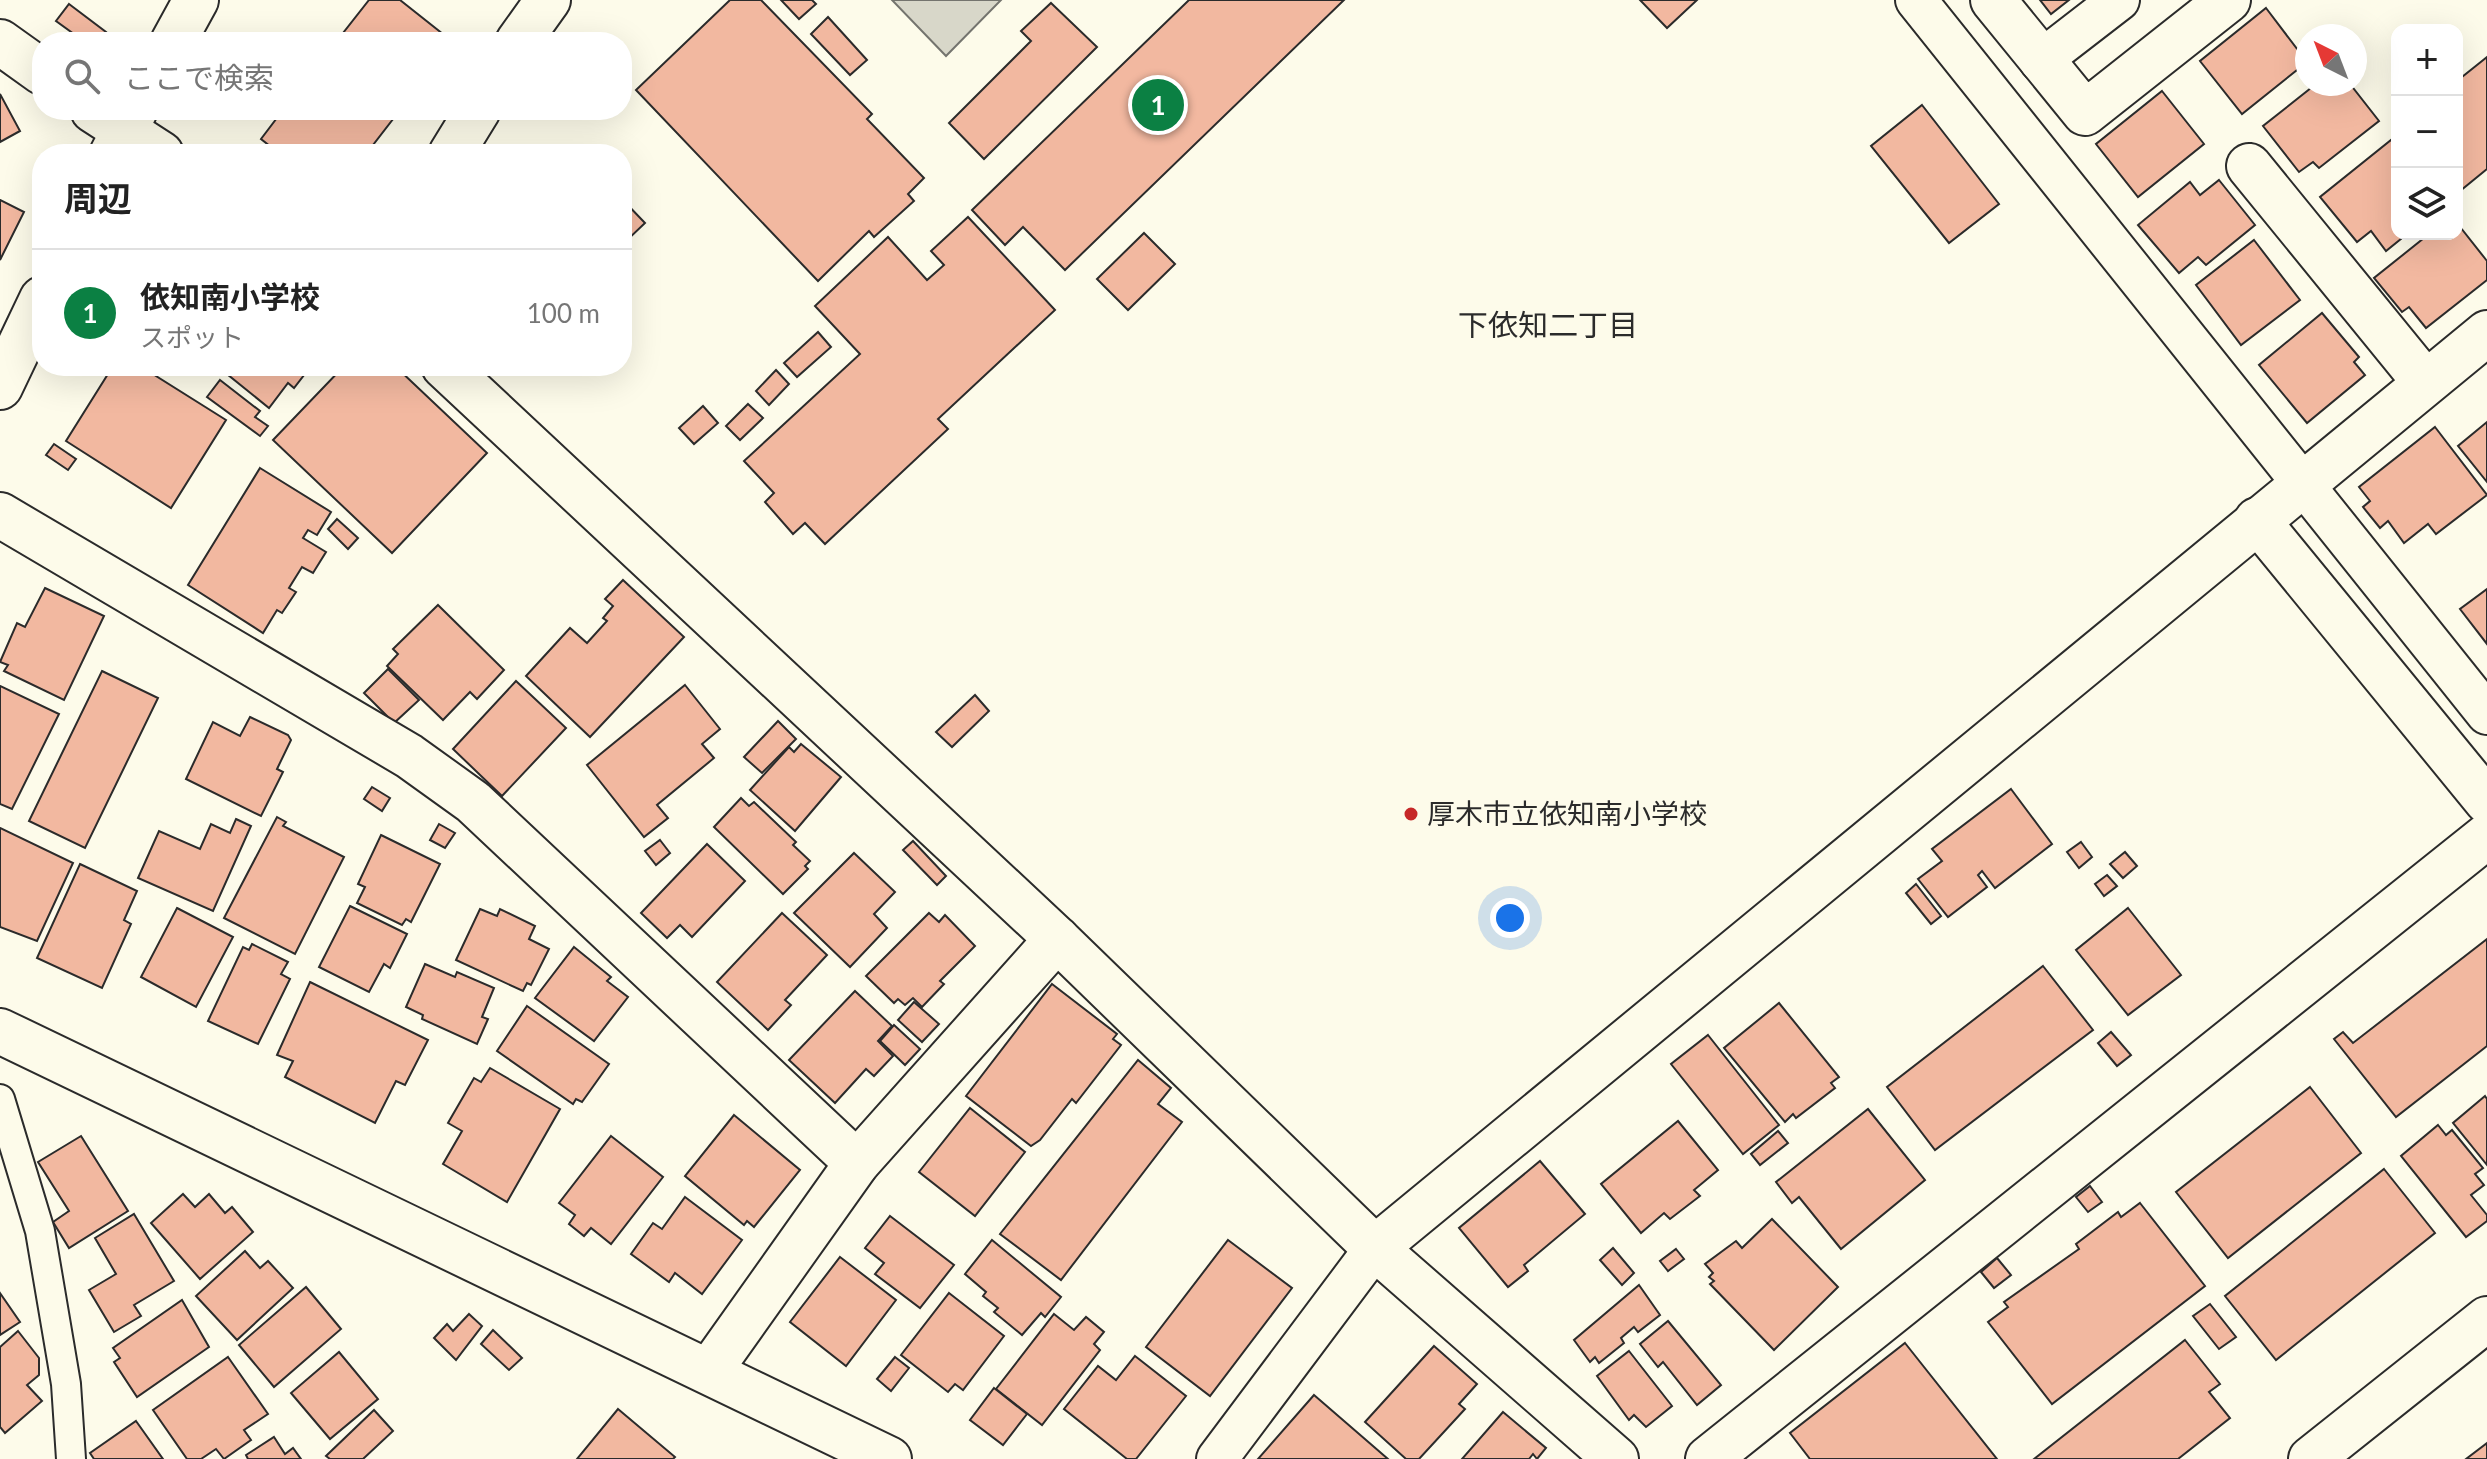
<!DOCTYPE html>
<html lang="ja">
<meta charset="utf-8">
<style>
body{margin:0;font-family:Lato,"Noto Sans JP",sans-serif;background:#f6f6f6;color:#222}
.controls{position:absolute;right:24px;top:24px;display:grid;overflow:hidden;border-radius:16px;box-shadow:0 8px 32px #0002}
.controls button{width:72px;height:72px;display:grid;place-items:center;padding:0;border:0;border-bottom:2px solid #e0e0e0;background:#fff;color:#222;font:40px sans-serif}
.compass{position:absolute;left:2295px;top:24px;width:72px;height:72px;border-radius:50%;background:#fff;box-shadow:0 8px 32px #0002;rotate:318deg}
.you{position:absolute;left:1510px;top:918px;width:28px;height:28px;margin:-20px;border:6px solid #fff;border-radius:50%;background:#1a73e8;box-shadow:0 0 0 12px #1a73e833}
.badge{display:grid;place-items:center;width:52px;height:52px;border-radius:50%;background:#0b8043;color:#fff;font-size:26px;font-weight:700}
.pin{position:absolute;translate:-50% -50%;border:4px solid #fff;box-shadow:0 2px 8px #0006}
.list{margin:0;padding:0;list-style:none}
h2{display:flex;justify-content:space-between;align-items:center;height:104px;margin:0;padding:0 32px;font-size:34px}
h2 small{font-size:26px;font-weight:400;color:#767676}
.list li{display:grid;grid-template-columns:52px 1fr auto;gap:24px;align-items:center;box-sizing:border-box;height:128px;padding:0 32px;border-top:2px solid #e0e0e0}
.list b{display:block;font-size:30px;white-space:nowrap}
.list p{margin:0;font-size:26px;white-space:nowrap;color:#767676}
.list em{font-size:26px;font-style:normal;color:#767676}
.icon{flex:none;width:44px;height:44px;fill:none;stroke:currentColor;stroke-width:2;stroke-linecap:round;stroke-linejoin:round}
.map{position:relative;flex:none;width:2487px;height:1459px;overflow:hidden}
.search{position:absolute;background:#fff;box-shadow:0 8px 32px #0002;left:32px;top:32px;width:600px;height:88px;display:flex;align-items:center;gap:20px;box-sizing:border-box;padding:0 28px;border-radius:32px;color:#767676;font-size:30px}
.panel{position:absolute;background:#fff;box-shadow:0 8px 32px #0002;left:32px;top:144px;width:600px;height:232px;border-radius:32px}
.map>svg:first-child{display:block}
.water{fill:#d8d7c9;stroke:#74746e;stroke-width:2}
.building{fill:#f2b8a0;stroke:#2b2b2b;stroke-width:2}
.lines{fill:none;stroke-linecap:round;stroke-linejoin:round}
.service-casing{stroke:#2b2b2b;stroke-width:32}
.pedestrian-casing{stroke:#2b2b2b;stroke-width:44}
.minor-casing{stroke:#2b2b2b;stroke-width:48}
.tertiary-casing{stroke:#2b2b2b;stroke-width:48}
.service{stroke:#fdfbea;stroke-width:28}
.pedestrian{stroke:#fdfbea;stroke-width:40}
.minor{stroke:#fdfbea;stroke-width:44}
.tertiary{stroke:#fdfbea;stroke-width:44}
.poi-dot{fill:#c62828;stroke:#fdfbea;stroke-width:3}
.labels{text-anchor:middle;stroke-width:6;stroke-linejoin:round;paint-order:stroke}
.poi-label{font-size:28px;fill:#2b2b2b;stroke:#fdfbea;text-anchor:start}
.neighbourhood-label{font-size:30px;fill:#2b2b2b;stroke:#fdfbea}
</style>
<div class="map">
<svg width="2487" height="1459" viewBox="0 0 2487 1459">
<rect width="100%" height="100%" fill="#fdfbea"/>
<polygon class="water" points="892,0 1001,0 946,56"/>
<g class="building">
<polygon points="369,0 400,0 453,42 336,42"/>
<polygon points="730,0 761,0 872,114 867,119 924,178 908,194 914,201 874,237 869,231 818,281 636,90"/>
<polygon points="781,0 812,0 816,4 799,19"/>
<polygon points="1189,0 1344,0 1065,270 1023,227 1005,245 972,210"/>
<polygon points="1640,0 1697,0 1667,28"/>
<polygon points="2040,0 2069,0 2051,14"/>
<polygon points="1051,3 1097,47 984,159 949,123 1031,41 1021,31"/>
<polygon points="69,4 106,32 99,42 85,42 56,21"/>
<polygon points="2266,8 2307,62 2242,114 2200,61"/>
<polygon points="828,17 867,60 850,75 811,34"/>
<polygon points="2487,57 2487,169 2460,191 2457,187 2457,81"/>
<polygon points="2316,84 2350,84 2379,121 2319,168 2313,162 2299,172 2263,126"/>
<polygon points="2162,91 2204,144 2138,197 2096,144"/>
<polygon points="0,94 20,131 0,142"/>
<polygon points="1922,105 1999,204 1949,243 1871,146"/>
<polygon points="283,110 400,110 366,154 280,154 261,139"/>
<polygon points="2391,140 2397,148 2397,234 2407,234 2386,251 2371,231 2357,242 2320,197"/>
<polygon points="2219,180 2255,225 2206,265 2198,257 2179,273 2138,225 2190,182 2200,195"/>
<polygon points="622,199 645,223 622,245"/>
<polygon points="0,200 24,212 0,260"/>
<polygon points="968,217 1055,310 938,419 948,429 825,544 805,523 793,534 765,502 774,493 744,461 860,354 815,306 888,237 927,280 944,265 931,251"/>
<polygon points="2457,223 2487,261 2487,280 2426,328 2409,307 2402,312 2374,278 2429,234 2457,234"/>
<polygon points="1144,233 1175,264 1128,310 1097,279"/>
<polygon points="2254,240 2300,300 2241,345 2196,285"/>
<polygon points="2322,313 2359,357 2354,362 2365,375 2307,423 2259,365"/>
<polygon points="818,332 831,347 797,377 784,363"/>
<polygon points="113,366 140,366 226,420 171,508 66,441"/>
<polygon points="225,366 311,366 294,388 288,383 269,408 222,370"/>
<polygon points="344,366 395,366 487,453 392,553 273,440"/>
<polygon points="776,370 789,384 769,405 756,391"/>
<polygon points="220,380 260,411 255,417 268,426 260,436 207,397"/>
<polygon points="748,404 763,418 740,440 726,426"/>
<polygon points="703,406 718,423 694,444 679,428"/>
<polygon points="2487,422 2487,482 2458,446"/>
<polygon points="2435,427 2487,495 2436,534 2428,524 2404,543 2388,521 2380,528 2363,507 2370,501 2359,487"/>
<polygon points="54,444 76,459 68,470 46,455"/>
<polygon points="260,468 331,512 317,535 308,530 303,538 326,552 313,573 302,567 289,588 296,592 282,613 277,610 263,633 188,585"/>
<polygon points="337,519 358,538 348,549 328,529"/>
<polygon points="623,580 684,637 590,737 526,676 570,628 587,643 607,621 603,618 613,606 605,599"/>
<polygon points="45,588 104,616 64,700 4,671 8,665 0,662 17,623 25,627"/>
<polygon points="2487,589 2487,644 2460,609"/>
<polygon points="438,605 504,670 477,699 470,692 443,720 387,666 398,654 393,649"/>
<polygon points="388,669 419,700 394,723 364,693"/>
<polygon points="102,671 158,698 85,848 29,821"/>
<polygon points="516,681 566,728 502,796 453,749"/>
<polygon points="685,685 720,729 702,744 714,758 657,805 668,818 644,837 587,765"/>
<polygon points="0,686 59,714 12,809 0,804"/>
<polygon points="975,695 989,711 952,747 936,732"/>
<polygon points="250,717 288,735 291,740 277,769 283,772 261,816 186,779 213,722 240,736"/>
<polygon points="778,721 796,739 762,773 744,757"/>
<polygon points="801,744 841,777 795,831 750,790 789,747 794,752"/>
<polygon points="372,787 390,798 382,811 364,799"/>
<polygon points="2011,789 2052,844 1995,888 1982,871 1978,875 1987,887 1948,917 1918,879 1942,861 1932,849"/>
<polygon points="741,798 749,806 754,802 796,842 793,845 810,861 805,866 808,869 783,894 714,827"/>
<polygon points="277,817 286,822 283,826 344,857 295,954 224,918"/>
<polygon points="236,819 251,826 213,911 138,878 159,831 200,849 211,824 230,833"/>
<polygon points="439,824 455,833 445,848 430,840"/>
<polygon points="0,828 73,863 37,941 0,927"/>
<polygon points="381,835 440,864 411,922 406,919 402,925 357,903 365,887 358,884"/>
<polygon points="660,840 670,853 656,865 645,851"/>
<polygon points="913,841 946,876 937,885 903,850"/>
<polygon points="2081,842 2092,857 2079,868 2067,852"/>
<polygon points="707,844 745,881 692,937 680,925 667,938 641,913"/>
<polygon points="2125,852 2137,866 2123,878 2110,864"/>
<polygon points="854,853 895,892 874,914 887,928 850,967 794,913"/>
<polygon points="80,864 137,891 124,920 131,924 102,988 37,958"/>
<polygon points="2107,875 2117,886 2104,896 2095,884"/>
<polygon points="1916,884 1941,916 1931,924 1906,893"/>
<polygon points="350,906 407,934 390,968 384,964 369,992 319,967"/>
<polygon points="177,908 233,937 196,1007 141,977"/>
<polygon points="2128,908 2181,975 2128,1015 2076,950"/>
<polygon points="480,909 497,916 500,909 535,926 529,939 549,949 531,985 527,983 523,991 456,960"/>
<polygon points="782,913 827,955 785,1000 791,1005 768,1030 717,982"/>
<polygon points="929,913 939,922 945,915 975,946 940,981 944,984 922,1007 913,998 905,1005 898,999 894,1003 866,976"/>
<polygon points="2487,939 2487,1046 2396,1117 2334,1039 2343,1032 2353,1043"/>
<polygon points="252,944 288,962 281,974 290,979 258,1044 208,1021 243,947 249,950"/>
<polygon points="574,947 611,977 607,981 628,997 594,1041 535,998"/>
<polygon points="425,964 455,977 457,972 494,988 482,1017 488,1019 477,1044 422,1019 423,1015 406,1007"/>
<polygon points="2043,966 2093,1030 1935,1150 1887,1087"/>
<polygon points="310,982 428,1040 405,1085 396,1081 375,1123 285,1077 293,1061 277,1055"/>
<polygon points="1052,984 1117,1034 1113,1039 1121,1045 1076,1103 1072,1099 1040,1140 1031,1146 966,1096"/>
<polygon points="855,991 892,1026 878,1041 893,1056 874,1076 866,1069 835,1103 789,1060"/>
<polygon points="914,1002 939,1024 922,1042 898,1020"/>
<polygon points="1779,1003 1839,1077 1831,1083 1835,1088 1796,1118 1793,1114 1785,1122 1724,1048"/>
<polygon points="527,1006 609,1064 582,1102 576,1099 573,1104 497,1051"/>
<polygon points="894,1025 920,1049 905,1065 880,1041"/>
<polygon points="2111,1032 2131,1055 2117,1066 2098,1043"/>
<polygon points="1708,1035 1779,1125 1743,1154 1671,1064"/>
<polygon points="1138,1060 1171,1088 1158,1104 1182,1122 1061,1280 1000,1234"/>
<polygon points="490,1068 560,1109 507,1202 443,1164 462,1131 448,1123 474,1078 481,1082"/>
<polygon points="2310,1087 2361,1153 2228,1258 2176,1192"/>
<polygon points="2485,1096 2487,1099 2487,1165 2453,1123"/>
<polygon points="970,1108 1025,1152 975,1216 919,1172"/>
<polygon points="1868,1109 1925,1180 1841,1249 1799,1197 1792,1203 1776,1182"/>
<polygon points="734,1115 800,1170 754,1227 747,1221 744,1225 685,1176"/>
<polygon points="1678,1121 1718,1170 1694,1190 1700,1196 1670,1219 1664,1213 1641,1233 1601,1184"/>
<polygon points="2438,1125 2446,1135 2452,1130 2483,1168 2475,1174 2484,1185 2471,1195 2487,1215 2487,1221 2466,1237 2401,1156"/>
<polygon points="1778,1131 1788,1143 1760,1165 1751,1154"/>
<polygon points="81,1136 128,1211 69,1248 53,1222 69,1211 38,1162"/>
<polygon points="611,1136 663,1177 611,1244 591,1228 584,1236 569,1224 575,1215 559,1203"/>
<polygon points="1540,1161 1585,1214 1524,1265 1528,1271 1508,1287 1459,1228"/>
<polygon points="2384,1169 2435,1233 2276,1360 2225,1296"/>
<polygon points="2090,1186 2102,1202 2088,1212 2076,1197"/>
<polygon points="183,1194 195,1207 209,1194 225,1213 232,1207 253,1232 200,1279 151,1223"/>
<polygon points="685,1197 742,1240 702,1294 675,1273 669,1282 631,1254 653,1223 662,1229"/>
<polygon points="2140,1203 2205,1286 2052,1404 1988,1322 2008,1307 2004,1302 2079,1249 2076,1244 2118,1212 2121,1217"/>
<polygon points="134,1214 174,1281 134,1305 141,1316 114,1332 89,1290 116,1274 95,1238"/>
<polygon points="890,1216 954,1265 920,1308 875,1274 884,1263 865,1248"/>
<polygon points="1772,1219 1838,1287 1774,1350 1710,1284 1714,1281 1709,1277 1713,1273 1705,1264 1736,1241 1742,1248"/>
<polygon points="992,1240 1061,1297 1045,1317 1041,1313 1022,1335 994,1312 998,1308 983,1296 986,1292 965,1274"/>
<polygon points="1228,1240 1292,1288 1210,1396 1146,1347"/>
<polygon points="1613,1248 1634,1273 1622,1285 1600,1260"/>
<polygon points="1676,1249 1684,1259 1668,1271 1660,1261"/>
<polygon points="245,1251 260,1268 268,1261 293,1288 237,1340 196,1296"/>
<polygon points="840,1257 896,1300 846,1366 790,1322"/>
<polygon points="1997,1258 2011,1275 1994,1288 1981,1272"/>
<polygon points="1639,1285 1660,1315 1638,1332 1634,1327 1621,1338 1624,1343 1599,1363 1595,1357 1590,1362 1574,1340"/>
<polygon points="306,1287 341,1329 274,1387 239,1345"/>
<polygon points="0,1293 20,1322 0,1335"/>
<polygon points="949,1293 1004,1336 963,1390 955,1384 948,1392 901,1355"/>
<polygon points="182,1300 209,1347 137,1397 114,1362 120,1358 113,1348"/>
<polygon points="2210,1304 2236,1337 2219,1349 2193,1316"/>
<polygon points="469,1314 482,1326 456,1360 434,1338 447,1324 453,1331"/>
<polygon points="1054,1314 1074,1330 1086,1317 1104,1332 1094,1344 1100,1350 1042,1425 996,1389"/>
<polygon points="1668,1321 1721,1385 1697,1405 1663,1362 1658,1367 1640,1344"/>
<polygon points="493,1330 522,1358 509,1370 481,1344"/>
<polygon points="18,1331 39,1358 39,1375 27,1385 42,1401 5,1433 0,1427 0,1347"/>
<polygon points="2185,1340 2220,1384 2209,1392 2230,1418 2178,1459 2034,1459"/>
<polygon points="1905,1343 1997,1459 1810,1459 1790,1433"/>
<polygon points="1434,1346 1477,1384 1459,1404 1465,1409 1419,1459 1406,1459 1365,1422"/>
<polygon points="1629,1351 1672,1406 1646,1427 1634,1415 1629,1420 1597,1376"/>
<polygon points="339,1352 378,1399 330,1439 291,1393"/>
<polygon points="1135,1356 1186,1396 1136,1459 1127,1459 1064,1409 1098,1366 1116,1380"/>
<polygon points="228,1357 268,1414 244,1430 251,1440 224,1459 216,1449 201,1459 187,1459 153,1410"/>
<polygon points="895,1357 909,1368 891,1391 877,1379"/>
<polygon points="994,1388 1027,1414 1003,1445 970,1420"/>
<polygon points="1314,1395 1388,1459 1258,1459"/>
<polygon points="618,1409 675,1457 673,1459 577,1459"/>
<polygon points="374,1410 393,1431 363,1459 330,1459 326,1456"/>
<polygon points="1503,1412 1546,1448 1537,1459 1533,1454 1529,1459 1462,1459"/>
<polygon points="136,1421 163,1459 94,1459 90,1453"/>
<polygon points="274,1437 285,1454 293,1448 301,1459 248,1459 246,1455"/>
<polygon points="2487,1443 2487,1459 2466,1459"/>
</g>
<g class="lines">
<g class="service-casing">
<polyline id="service" points="0,1099 40,1231 66,1384 71,1459"/>
</g>
<g class="pedestrian-casing">
<g id="pedestrian">
<polyline points="1916,0 2487,714"/>
<polyline points="2040,61 2119,0"/>
<polyline points="1217,1459 1375,1248"/>
</g>
</g>
<g class="minor-casing">
<g id="minor">
<polyline points="1993,0 2085,113 2228,0"/>
<polyline points="0,42 42,72"/>
<polyline points="518,42 548,0"/>
<polyline points="93,110 161,154"/>
<polyline points="451,154 478,110"/>
<polyline points="2249,166 2425,382"/>
<polyline points="444,366 1057,939 1375,1248 1616,1459"/>
<polyline points="0,515 409,756 473,802 857,1163"/>
<polyline points="2257,520 2487,801"/>
<polyline points="1375,1248 2487,333"/>
<polyline points="710,1370 857,1163 1057,939"/>
<polyline points="1708,1459 2487,836"/>
<polyline points="2311,1459 2487,1319"/>
</g>
</g>
<g class="tertiary-casing">
<g id="tertiary">
<polyline points="173,42 196,0"/>
<polyline points="112,154 135,110"/>
<polyline points="0,387 42,299"/>
<polyline points="0,1031 889,1459"/>
</g>
</g>
<use href="#service" class="service"/>
<use href="#pedestrian" class="pedestrian"/>
<use href="#minor" class="minor"/>
<use href="#tertiary" class="tertiary"/>
</g>
<circle class="poi-dot" cx="1411" cy="814" r="8"/>
<g class="labels">
<g class="poi-label">
<text x="1427" y="824">厚木市立依知南小学校</text>
</g>
<g class="neighbourhood-label">
<text x="1548" y="336">下依知二丁目</text>
</g>
</g>
</svg>
<div class="controls">
<button>+</button>
<button>−</button>
<button><svg class="icon" aria-label="layers" viewBox="0 0 24 24"><path d="M12 4l9 5-9 5-9-5zM3 14l9 5 9-5"/></svg></button>
</div>
<svg class="compass" viewBox="-18 -18 36 36"><path d="M0-13l5 13h-10z" fill="#e53935"/><path d="M0 13l5-13h-10z" fill="#767676"/></svg>
<div class="you"></div>
<div class="pin badge" style="left:1158px;top:105px">1</div>
<div class="search"><svg class="icon" aria-label="search" viewBox="0 0 24 24"><circle cx="10" cy="10" r="6"/><path d="M15 15l6 6"/></svg>ここで検索</div>
<section class="panel">
<h2>周辺<small></small></h2>
<ul class="list">
<li><span class="badge">1</span><div><b>依知南小学校</b><p>スポット</p></div><em>100 m</em></li>
</ul>
</section>
</div>
